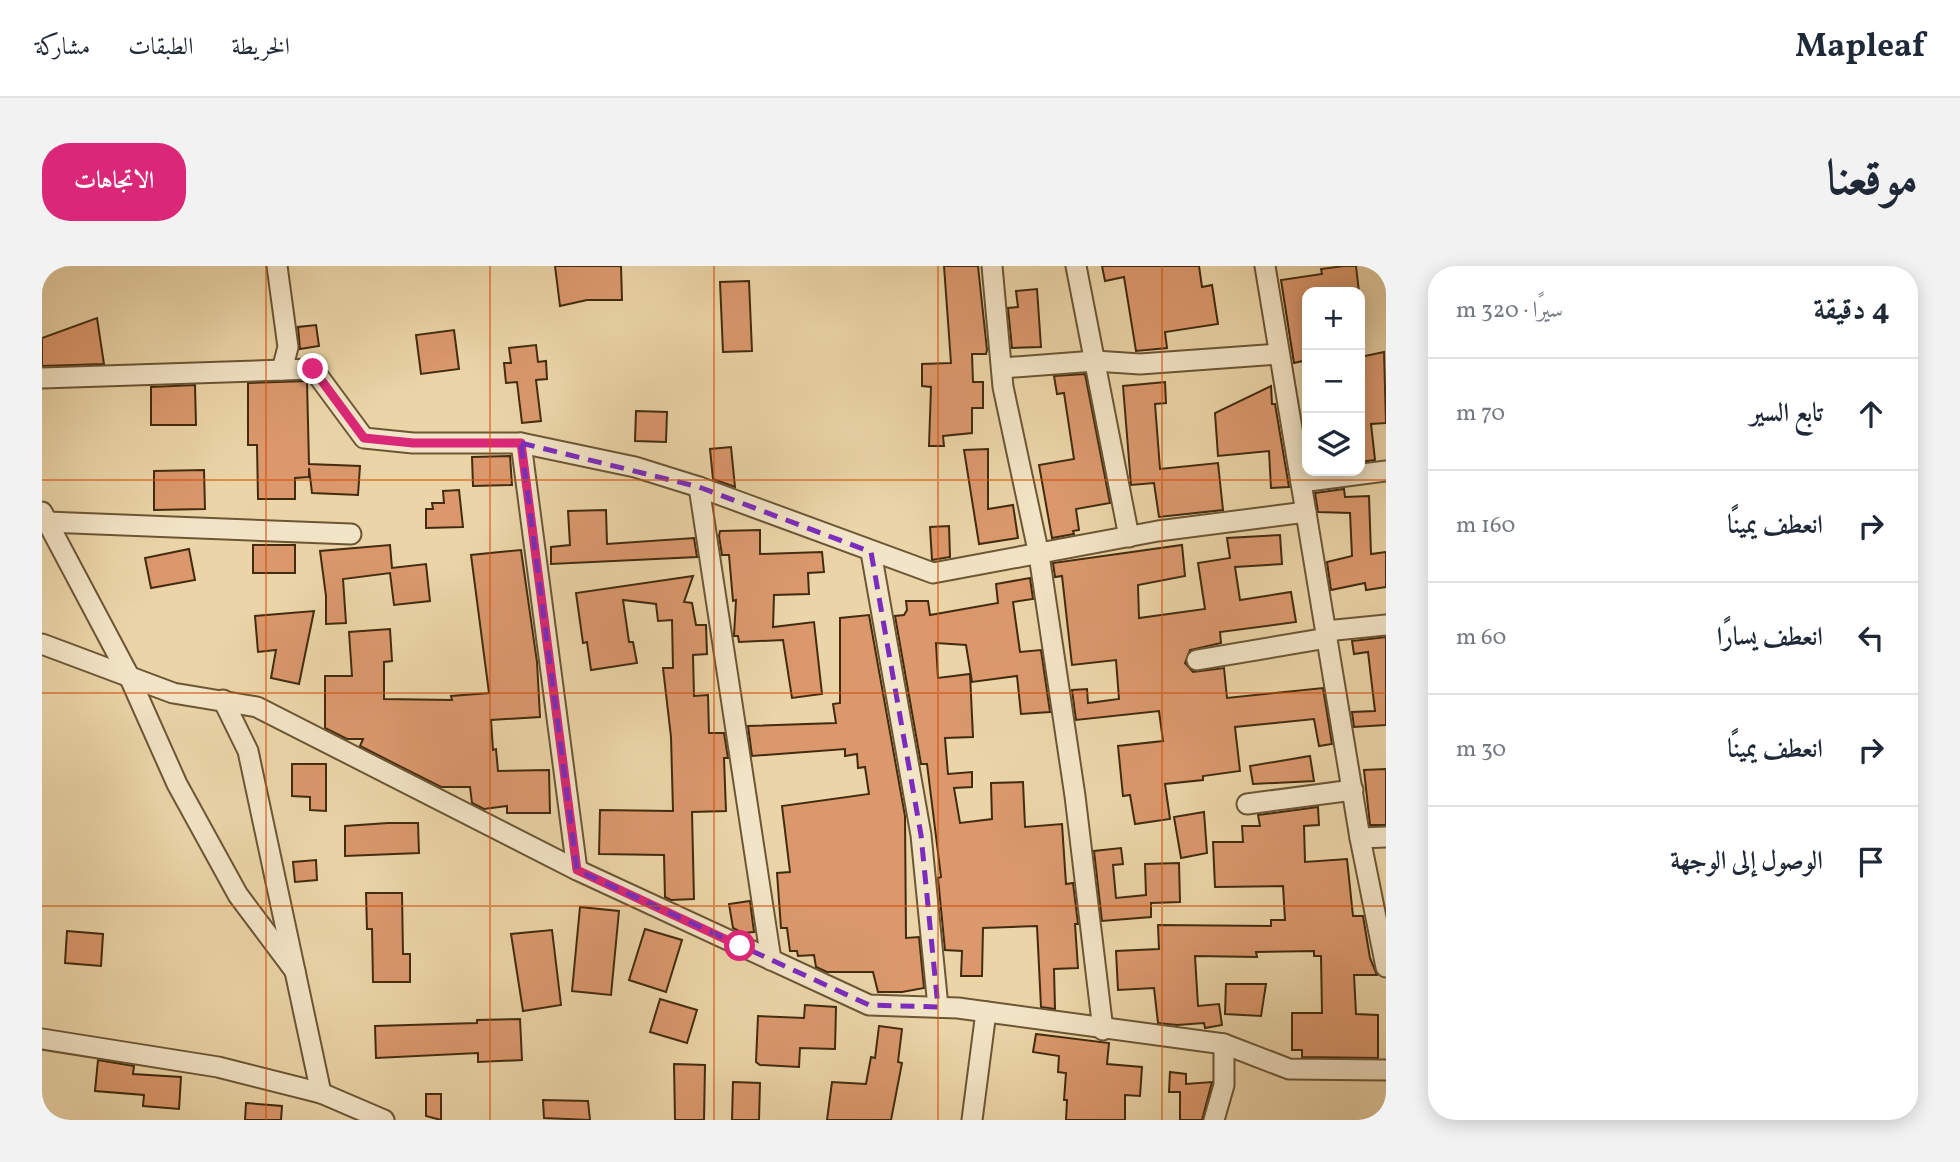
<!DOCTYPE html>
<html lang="ar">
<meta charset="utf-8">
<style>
body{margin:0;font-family:Vollkorn,Amiri,serif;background:#f2f2f3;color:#1f2937;direction:rtl}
.controls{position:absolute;right:21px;top:21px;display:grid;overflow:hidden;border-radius:14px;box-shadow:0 4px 18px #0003}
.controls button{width:63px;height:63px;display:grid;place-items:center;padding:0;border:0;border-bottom:2px solid #e0e1e3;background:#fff;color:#1f2937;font:35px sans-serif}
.stop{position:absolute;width:21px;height:21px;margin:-16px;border:5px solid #db2777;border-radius:50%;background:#fff}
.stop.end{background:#db2777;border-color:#fff;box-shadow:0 2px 7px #0008}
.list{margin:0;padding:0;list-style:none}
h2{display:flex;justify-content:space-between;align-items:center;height:91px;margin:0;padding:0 28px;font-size:30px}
h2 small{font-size:23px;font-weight:400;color:#747a83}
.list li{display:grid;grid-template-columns:46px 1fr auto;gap:21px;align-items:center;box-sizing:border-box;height:112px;padding:0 28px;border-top:2px solid #e0e1e3}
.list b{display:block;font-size:26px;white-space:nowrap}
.list em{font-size:23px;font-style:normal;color:#747a83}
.icon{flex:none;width:38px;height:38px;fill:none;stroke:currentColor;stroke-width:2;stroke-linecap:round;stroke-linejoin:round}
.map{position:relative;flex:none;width:1344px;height:854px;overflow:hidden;direction:ltr;border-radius:28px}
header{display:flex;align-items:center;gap:42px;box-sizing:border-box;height:98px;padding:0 35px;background:#fff;border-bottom:2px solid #e0e1e3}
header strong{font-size:33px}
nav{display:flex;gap:38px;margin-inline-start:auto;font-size:24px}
.intro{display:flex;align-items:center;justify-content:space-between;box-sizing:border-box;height:168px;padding:0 42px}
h1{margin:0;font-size:49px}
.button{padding:18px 32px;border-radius:28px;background:#db2777;color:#fff;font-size:24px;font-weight:700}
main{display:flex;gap:42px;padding:0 42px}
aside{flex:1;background:#fff;border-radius:28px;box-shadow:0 4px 18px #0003}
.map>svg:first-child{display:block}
.building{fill:#db986d;stroke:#422b0e;stroke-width:2}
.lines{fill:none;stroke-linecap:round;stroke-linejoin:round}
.minor-casing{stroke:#6c5634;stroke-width:23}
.minor{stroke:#f2e4c6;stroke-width:19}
.route{stroke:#db2777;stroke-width:9}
.marked{fill:none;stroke:#7b2cbf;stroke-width:5;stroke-dasharray:14 9;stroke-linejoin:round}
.grid{fill:none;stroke:#cf520c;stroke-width:2;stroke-opacity:0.55}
</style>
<header>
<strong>Mapleaf</strong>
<nav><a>الخريطة</a><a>الطبقات</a><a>مشاركة</a></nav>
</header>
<div class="intro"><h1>موقعنا</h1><a class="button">الاتجاهات</a></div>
<main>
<aside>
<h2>4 دقيقة<small>سيرًا · 320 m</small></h2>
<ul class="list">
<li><svg class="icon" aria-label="ahead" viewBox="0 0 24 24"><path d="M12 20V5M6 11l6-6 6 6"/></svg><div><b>تابع السير</b></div><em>70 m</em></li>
<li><svg class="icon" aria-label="right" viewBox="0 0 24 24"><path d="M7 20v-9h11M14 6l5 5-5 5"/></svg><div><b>انعطف يمينًا</b></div><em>160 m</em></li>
<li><svg class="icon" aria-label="left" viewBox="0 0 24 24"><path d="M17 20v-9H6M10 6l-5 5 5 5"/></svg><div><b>انعطف يسارًا</b></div><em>60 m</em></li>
<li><svg class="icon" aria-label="right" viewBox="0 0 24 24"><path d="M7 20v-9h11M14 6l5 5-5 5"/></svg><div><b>انعطف يمينًا</b></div><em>30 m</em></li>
<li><svg class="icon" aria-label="arrive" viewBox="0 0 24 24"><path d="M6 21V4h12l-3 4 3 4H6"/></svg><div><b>الوصول إلى الوجهة</b></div></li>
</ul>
</aside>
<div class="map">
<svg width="1344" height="854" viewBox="0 0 1344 854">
<rect width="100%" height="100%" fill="#ebd5a8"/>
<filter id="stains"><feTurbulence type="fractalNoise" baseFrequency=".00286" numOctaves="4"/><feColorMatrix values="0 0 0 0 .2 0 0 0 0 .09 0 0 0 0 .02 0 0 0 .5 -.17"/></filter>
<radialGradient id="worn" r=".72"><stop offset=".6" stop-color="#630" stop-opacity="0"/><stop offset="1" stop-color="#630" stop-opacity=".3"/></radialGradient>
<g class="building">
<polygon points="513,0 579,0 580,34 545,34 518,40"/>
<polygon points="902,0 936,0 945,84 944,88 930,88 931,116 941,116 941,142 930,142 930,167 901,170 902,180 887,180 889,121 880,120 880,98 909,97"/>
<polygon points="1060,0 1157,0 1160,21 1170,19 1176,58 1123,66 1125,82 1094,85 1082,11 1063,15"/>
<polygon points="1302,0 1314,0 1317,26 1265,26 1265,94 1252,97 1239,14 1280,8 1279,3"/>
<polygon points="707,15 710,85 681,86 678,16"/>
<polygon points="995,23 999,81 970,82 966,42 976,41 974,25"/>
<polygon points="55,52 62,98 0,100 0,72"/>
<polygon points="274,59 277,80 258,83 256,61"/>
<polygon points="412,64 417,103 379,108 374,69"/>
<polygon points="494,79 496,96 504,95 505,113 494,114 499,155 480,157 475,116 464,117 462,97 469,97 467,82"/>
<polygon points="1342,86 1344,157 1329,158 1333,194 1318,196 1318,91"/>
<polygon points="1043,108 1068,237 1034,243 1037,264 1031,265 1032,268 1010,272 997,199 1032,193 1022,127 1015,128 1012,110"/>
<polygon points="265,115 267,198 318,200 316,229 270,227 267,202 267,211 253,212 253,233 216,233 215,179 206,179 206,117"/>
<polygon points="1123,116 1124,137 1113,138 1118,203 1176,197 1181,244 1117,251 1112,217 1089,219 1081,120"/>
<polygon points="153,119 154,159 109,159 109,121"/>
<polygon points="1229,120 1230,138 1233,138 1247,221 1229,222 1227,185 1176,190 1173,147"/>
<polygon points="594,145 625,146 624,176 593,175"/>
<polygon points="689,181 693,221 671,213 668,183"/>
<polygon points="946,183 946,243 971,239 976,272 937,278 922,184"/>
<polygon points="468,190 470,219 431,220 430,191"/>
<polygon points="162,204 163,243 112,244 112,205"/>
<polygon points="1302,223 1303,231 1327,230 1329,288 1344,286 1344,321 1324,324 1323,317 1289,324 1285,296 1310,290 1308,247 1276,246 1273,227"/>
<polygon points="417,224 421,261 384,262 384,243 391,243 390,237 402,237 401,225"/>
<polygon points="564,244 565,278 652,272 655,291 509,298 509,281 528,279 526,245"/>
<polygon points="907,260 908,291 890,294 888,261"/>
<polygon points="718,264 718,288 780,286 782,306 766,307 767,328 732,329 731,361 772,356 780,428 750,432 741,374 697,376 696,370 692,370 694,334 691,335 687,289 680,289 677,270 678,265"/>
<polygon points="1238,269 1240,298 1193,301 1198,334 1249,326 1254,356 1178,366 1179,377 1148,384 1143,397 1151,406 1182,402 1185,432 1281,422 1290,478 1277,480 1272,453 1193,461 1198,505 1161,510 1161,514 1123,518 1128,553 1093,558 1088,529 1081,530 1076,480 1121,475 1117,445 1034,454 1030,424 1045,423 1046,437 1077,433 1074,394 1030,399 1020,310 1013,311 1011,297 1140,279 1143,310 1096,319 1097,352 1163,343 1156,297 1188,292 1185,272"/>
<rect x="211" y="279" width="42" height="28"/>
<polygon points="348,279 350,302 384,298 388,335 352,339 348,307 301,313 304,357 284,358 284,330 278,285"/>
<polygon points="147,283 153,314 109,322 103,292"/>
<polygon points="479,284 495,396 498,451 449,454 451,484 454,483 456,505 507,504 508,547 465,547 465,540 442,543 430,537 428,521 399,521 318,480 321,473 305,473 283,462 283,410 310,410 307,366 348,363 350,395 342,396 342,433 410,434 409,430 447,427 429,289"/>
<polygon points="651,310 642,336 650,337 654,359 664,359 665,388 651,389 652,430 666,429 667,467 682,467 686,492 682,492 684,545 650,546 652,633 629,634 623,631 622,589 557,588 558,544 631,545 629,471 621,402 631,402 630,354 616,355 614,338 581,334 587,376 591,376 595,397 549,404 545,376 541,377 534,327"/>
<polygon points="988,312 991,333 971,336 978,386 999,384 1008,446 979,448 975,410 930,416 924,379 894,377 896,412 928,408 931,471 903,472 906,508 930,506 930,521 912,522 918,557 950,553 949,517 981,516 983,561 1020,558 1024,618 1031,617 1036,658 1033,658 1036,702 1012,703 1013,743 999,741 995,660 941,662 940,710 919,710 920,685 903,684 896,612 899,611 885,498 879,498 853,350 862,349 865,344 864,335 886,335 888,349 956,337 954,318"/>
<polygon points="272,345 257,418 229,412 234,384 216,386 213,350"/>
<polygon points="827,349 863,550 864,672 877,671 882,722 860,726 836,726 831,706 785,706 774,701 772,689 756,690 755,685 748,685 745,662 739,662 735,607 748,606 740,540 827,528 823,501 816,502 815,488 803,490 803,483 710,490 706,460 794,457 791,438 798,437 798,352"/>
<polygon points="1344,371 1344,459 1312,461 1310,446 1333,445 1326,386 1312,388 1310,375"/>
<polygon points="1268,490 1272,515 1211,518 1208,500"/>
<polygon points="250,498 284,498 284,545 268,544 268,531 250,530"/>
<polygon points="1344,503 1344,559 1328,559 1322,504"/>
<polygon points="1276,541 1277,559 1262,560 1263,596 1305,593 1311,650 1321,650 1328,692 1335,709 1312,709 1314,748 1336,749 1336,792 1260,791 1260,784 1250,784 1250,747 1280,747 1279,690 1272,690 1272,685 1214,686 1215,691 1153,690 1156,740 1177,738 1180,759 1163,762 1162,757 1135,759 1116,757 1112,722 1076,724 1074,685 1117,683 1116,659 1229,660 1229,654 1243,654 1241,620 1173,621 1171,576 1201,576 1200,560 1218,560 1216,549"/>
<polygon points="1162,546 1165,587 1139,592 1132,551"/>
<polygon points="346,557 376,557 377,587 303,590 303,560"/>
<polygon points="1079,582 1081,598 1071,599 1074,632 1104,629 1103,598 1137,597 1138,636 1109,637 1109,651 1060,655 1052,585"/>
<polygon points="274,594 275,614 253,616 251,596"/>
<polygon points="324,627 360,627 361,688 368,688 368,716 331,716 330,663 325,663"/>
<polygon points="708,635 712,666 701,667 691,662 687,638"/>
<polygon points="538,641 577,645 569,729 530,725"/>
<polygon points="603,663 640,674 624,726 587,714"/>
<polygon points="510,664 519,739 481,745 469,668"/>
<polygon points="25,665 61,668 59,700 23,697"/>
<polygon points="1184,718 1224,718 1219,750 1183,748"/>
<polygon points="618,733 655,744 645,777 608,766"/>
<polygon points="763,739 794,741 793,783 758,782 757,801 718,799 714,796 716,750 762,752"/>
<polygon points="478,753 480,794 436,796 436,787 334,792 333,760 435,757 435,754"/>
<polygon points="837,760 860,763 856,796 860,797 849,854 785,854 790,816 824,818 829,791 833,792"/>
<polygon points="994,768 1067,777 1065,798 1100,801 1098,830 1083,829 1083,854 1024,854 1025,834 1022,834 1024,807 1016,806 1017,790 991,786"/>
<polygon points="56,794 92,800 91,808 139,811 137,843 101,840 102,829 53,825"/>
<polygon points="632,798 663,799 662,854 633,854"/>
<polygon points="1128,806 1144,808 1144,818 1170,816 1160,854 1138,854 1138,826 1127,826"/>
<polygon points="691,816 718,817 717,854 690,854"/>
<polygon points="384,828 399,828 399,854 384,850"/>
<polygon points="501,834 546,835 548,854 502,852"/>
<polygon points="204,837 240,840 239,854 203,854"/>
</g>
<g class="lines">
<g class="minor-casing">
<g id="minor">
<polyline points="235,0 246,81 240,104"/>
<polyline points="950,0 961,121 997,289 1033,530 1061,764"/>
<polyline points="1034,0 1087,271"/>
<polyline points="1223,0 1318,572 1344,701"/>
<polyline points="960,102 1053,95 1098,98 1237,88"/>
<polyline points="0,112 271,103 322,172 371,177 479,177 593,201 657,221 891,307 1116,265 1264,246"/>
<polyline points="479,177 535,604"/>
<polyline points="1259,216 1344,205"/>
<polyline points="657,221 729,694"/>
<polyline points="0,246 86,408 135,518 196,629 253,705"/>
<polyline points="5,256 309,268"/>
<polyline points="829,286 879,569 896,741"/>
<polyline points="1284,365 1344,359"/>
<polyline points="0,378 131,427 215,441 535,604 827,739 916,742 1182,778 1182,819 1172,854"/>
<polyline points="1155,394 1285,372"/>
<polyline points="181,434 206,485 279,827"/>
<polyline points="1205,538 1311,524"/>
<polyline points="1318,572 1344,571"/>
<polyline points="0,773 176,801 279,827 342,854"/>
<polyline points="1182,778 1247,803 1344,804"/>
<polyline points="930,854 944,746"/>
</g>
</g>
<use href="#minor" class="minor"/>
</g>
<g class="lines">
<polyline class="route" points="271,103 322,172 371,177 479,177 535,604 698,680"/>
</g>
<path class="marked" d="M479 177 657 221 829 286 879 569 896 741 827 739 535 604Z"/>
<path class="grid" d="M224 0V854M448 0V854M672 0V854M896 0V854M1120 0V854M0 214H1344M0 427H1344M0 640H1344"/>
<rect width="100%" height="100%" filter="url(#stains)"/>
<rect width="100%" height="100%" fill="url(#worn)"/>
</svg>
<div class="controls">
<button>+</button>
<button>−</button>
<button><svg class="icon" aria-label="layers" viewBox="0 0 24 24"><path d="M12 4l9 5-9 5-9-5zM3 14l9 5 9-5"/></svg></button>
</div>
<div class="stop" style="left:698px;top:680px"></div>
<div class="stop end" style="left:271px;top:103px"></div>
</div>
</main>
